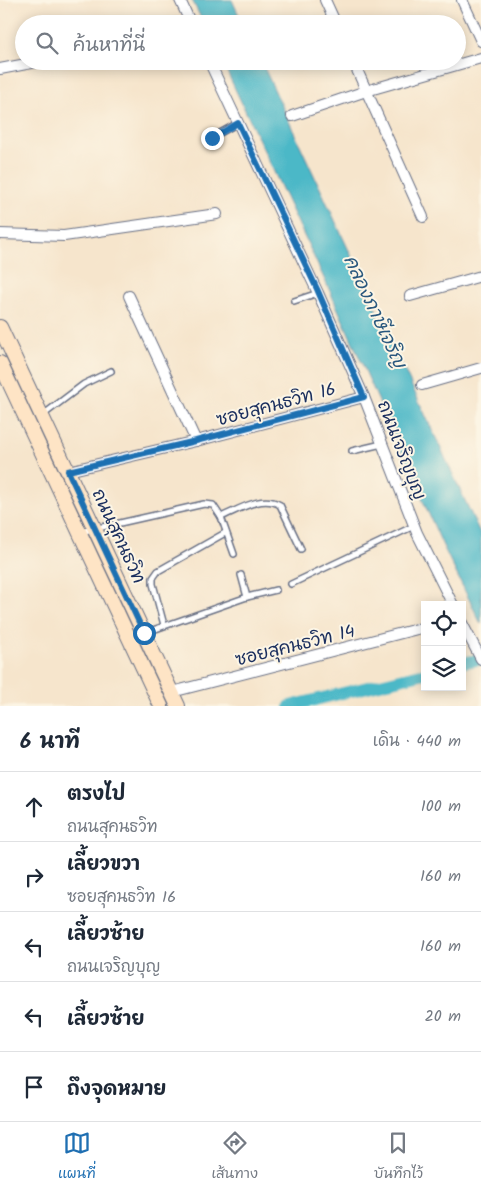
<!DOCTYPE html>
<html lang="th">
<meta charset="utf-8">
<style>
body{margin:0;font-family:Kalam,"Playpen Sans Thai",sans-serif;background:#f6f6f7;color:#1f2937}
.controls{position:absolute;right:15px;bottom:15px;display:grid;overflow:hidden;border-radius:0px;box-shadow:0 2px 12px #0003}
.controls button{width:45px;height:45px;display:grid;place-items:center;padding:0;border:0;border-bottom:1px solid #e0e1e3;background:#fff;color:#1f2937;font:25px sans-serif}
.stop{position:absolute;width:15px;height:15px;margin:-11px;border:4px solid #1f6fb2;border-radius:50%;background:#fff}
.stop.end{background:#1f6fb2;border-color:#fff;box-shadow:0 1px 5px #0008}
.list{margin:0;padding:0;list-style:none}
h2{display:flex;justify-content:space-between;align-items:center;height:65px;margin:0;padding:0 20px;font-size:21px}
h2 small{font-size:16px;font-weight:400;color:#747a83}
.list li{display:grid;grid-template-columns:32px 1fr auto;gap:15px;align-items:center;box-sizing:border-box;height:70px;padding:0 20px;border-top:1px solid #e0e1e3}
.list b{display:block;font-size:19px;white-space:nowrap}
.list p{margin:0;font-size:16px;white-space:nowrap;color:#747a83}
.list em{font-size:16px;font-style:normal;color:#747a83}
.icon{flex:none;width:28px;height:28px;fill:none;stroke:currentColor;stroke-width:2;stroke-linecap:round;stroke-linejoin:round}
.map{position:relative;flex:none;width:481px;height:706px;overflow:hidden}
.search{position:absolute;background:#fff;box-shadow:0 2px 12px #0003;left:15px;right:15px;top:15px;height:55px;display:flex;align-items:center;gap:12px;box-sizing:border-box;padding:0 18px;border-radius:28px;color:#747a83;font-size:19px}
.sheet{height:415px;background:#fff}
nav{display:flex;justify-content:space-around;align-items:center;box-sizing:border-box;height:70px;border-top:1px solid #e0e1e3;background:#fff;font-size:14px;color:#747a83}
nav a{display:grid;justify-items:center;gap:2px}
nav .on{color:#1f6fb2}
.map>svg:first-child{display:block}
.water{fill:#4cb8c7;stroke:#347492}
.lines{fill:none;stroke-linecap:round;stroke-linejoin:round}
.canal{stroke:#4cb8c7;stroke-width:12}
.service-casing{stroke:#686f84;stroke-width:8}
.minor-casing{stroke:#686f84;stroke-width:12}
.secondary-casing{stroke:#686f84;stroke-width:16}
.service{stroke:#fff;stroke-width:5}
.minor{stroke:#fff;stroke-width:10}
.secondary{stroke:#fee4c5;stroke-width:14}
.route{stroke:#1f6fb2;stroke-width:6}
.labels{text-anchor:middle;stroke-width:4;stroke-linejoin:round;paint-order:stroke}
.street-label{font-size:18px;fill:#1b2f5e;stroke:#fcf5e5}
.water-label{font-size:19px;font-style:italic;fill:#2a587e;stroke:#fcf5e5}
</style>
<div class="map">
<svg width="481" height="706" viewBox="0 0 481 706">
<rect width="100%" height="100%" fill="#fcf5e5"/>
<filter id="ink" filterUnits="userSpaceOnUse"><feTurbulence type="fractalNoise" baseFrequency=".02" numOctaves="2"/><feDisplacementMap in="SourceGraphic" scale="10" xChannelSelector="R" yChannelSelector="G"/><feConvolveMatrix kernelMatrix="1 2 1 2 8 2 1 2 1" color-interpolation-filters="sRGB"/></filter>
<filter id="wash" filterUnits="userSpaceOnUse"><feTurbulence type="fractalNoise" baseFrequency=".0096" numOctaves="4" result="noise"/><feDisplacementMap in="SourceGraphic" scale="20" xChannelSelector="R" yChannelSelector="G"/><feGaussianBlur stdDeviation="1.12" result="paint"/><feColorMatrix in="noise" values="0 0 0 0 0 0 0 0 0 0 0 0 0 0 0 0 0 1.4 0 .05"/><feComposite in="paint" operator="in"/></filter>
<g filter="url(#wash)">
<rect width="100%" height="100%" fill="#f6e5cc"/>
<g class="water">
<polygon points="192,0 232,0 243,24 204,24"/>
<polygon points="222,61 261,61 481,535 481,624 443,546 329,289"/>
</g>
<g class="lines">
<g class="canal">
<polyline points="462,663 481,659"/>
<polyline points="290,706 425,673"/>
</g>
</g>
</g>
<g filter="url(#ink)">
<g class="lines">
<g class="service-casing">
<g id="service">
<polyline points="211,138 238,123"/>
<polyline points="294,301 318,293"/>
<polyline points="43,415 84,384 111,371"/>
<polyline points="352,451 382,444"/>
<path d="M221 517C238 510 262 494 280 505L301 549"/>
<polyline points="80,532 204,504 213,505 221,517 234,554"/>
<polyline points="291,584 414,526"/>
<polyline points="247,597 276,590"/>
<polyline points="164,625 153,584 153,578 158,571 225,533"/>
<polyline points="130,638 247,597 241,575"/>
</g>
</g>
<g class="minor-casing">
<g id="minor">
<polyline points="180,0 191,24"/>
<polyline points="325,0 336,24"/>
<polyline points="462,0 481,41"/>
<polyline points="209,61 318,293 364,397 417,533 453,605"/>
<polyline points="353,61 423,217"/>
<polyline points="0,69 42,61"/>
<polyline points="292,116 366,91 481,58"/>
<polyline points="0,234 64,236 217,214"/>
<polyline points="129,296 196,441"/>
<polyline points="410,296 481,276"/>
<polyline points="422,385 481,368"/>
<polyline points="68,471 196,441 364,397"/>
<polyline points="462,623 481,659"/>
<polyline points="172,692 425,627"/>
</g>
</g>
<g class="secondary-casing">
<g id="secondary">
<polyline points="0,327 178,706"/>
<polyline points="0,363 161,706"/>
</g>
</g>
<use href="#service" class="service"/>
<use href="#minor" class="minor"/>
<use href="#secondary" class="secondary"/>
</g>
</g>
<g class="lines" filter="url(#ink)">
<polyline class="route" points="144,633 68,471 196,441 364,397 317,289 238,123 212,138"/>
</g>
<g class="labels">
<g class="street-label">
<text transform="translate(276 404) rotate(-15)" y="6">ซอยสุคนธวิท 16</text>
<text transform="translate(402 450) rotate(69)" y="6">ถนนเจริญบุญ</text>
<text transform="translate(119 536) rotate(65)" y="6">ถนนสุคนธวิท</text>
<text transform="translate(295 645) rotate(-14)" y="6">ซอยสุคนธวิท 14</text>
</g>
<g class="water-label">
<text transform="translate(376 311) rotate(65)" y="7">คลองภาษีเจริญ</text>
</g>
</g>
</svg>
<div class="controls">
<button><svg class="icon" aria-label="locate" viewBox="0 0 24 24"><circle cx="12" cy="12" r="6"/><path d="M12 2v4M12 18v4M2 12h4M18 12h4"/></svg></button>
<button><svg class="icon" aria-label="layers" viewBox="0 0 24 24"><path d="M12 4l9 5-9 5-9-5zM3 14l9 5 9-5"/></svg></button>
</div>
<div class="stop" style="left:144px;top:633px"></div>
<div class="stop end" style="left:212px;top:138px"></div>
<div class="search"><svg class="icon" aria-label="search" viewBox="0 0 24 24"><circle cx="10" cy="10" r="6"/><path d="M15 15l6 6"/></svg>ค้นหาที่นี่</div>
</div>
<section class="sheet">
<h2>6 นาที<small>เดิน · 440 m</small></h2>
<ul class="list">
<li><svg class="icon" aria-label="ahead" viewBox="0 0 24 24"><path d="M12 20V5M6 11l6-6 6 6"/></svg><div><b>ตรงไป</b><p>ถนนสุคนธวิท</p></div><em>100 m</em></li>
<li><svg class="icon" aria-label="right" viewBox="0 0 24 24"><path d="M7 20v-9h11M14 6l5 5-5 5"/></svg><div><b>เลี้ยวขวา</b><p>ซอยสุคนธวิท 16</p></div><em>160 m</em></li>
<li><svg class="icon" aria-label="left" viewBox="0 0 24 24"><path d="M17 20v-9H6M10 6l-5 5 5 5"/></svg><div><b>เลี้ยวซ้าย</b><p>ถนนเจริญบุญ</p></div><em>160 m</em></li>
<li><svg class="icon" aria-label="left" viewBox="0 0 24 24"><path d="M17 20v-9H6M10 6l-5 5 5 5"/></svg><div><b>เลี้ยวซ้าย</b></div><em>20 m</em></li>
<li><svg class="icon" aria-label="arrive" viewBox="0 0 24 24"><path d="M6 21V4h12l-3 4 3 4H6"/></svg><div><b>ถึงจุดหมาย</b></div></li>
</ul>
</section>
<nav>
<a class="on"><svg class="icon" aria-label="map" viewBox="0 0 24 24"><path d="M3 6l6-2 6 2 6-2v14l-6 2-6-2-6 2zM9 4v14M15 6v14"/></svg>แผนที่</a>
<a><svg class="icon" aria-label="directions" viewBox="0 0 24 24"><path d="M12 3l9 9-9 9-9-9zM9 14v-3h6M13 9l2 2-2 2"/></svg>เส้นทาง</a>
<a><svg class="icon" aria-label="saved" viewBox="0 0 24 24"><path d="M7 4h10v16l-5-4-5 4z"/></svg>บันทึกไว้</a>
</nav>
